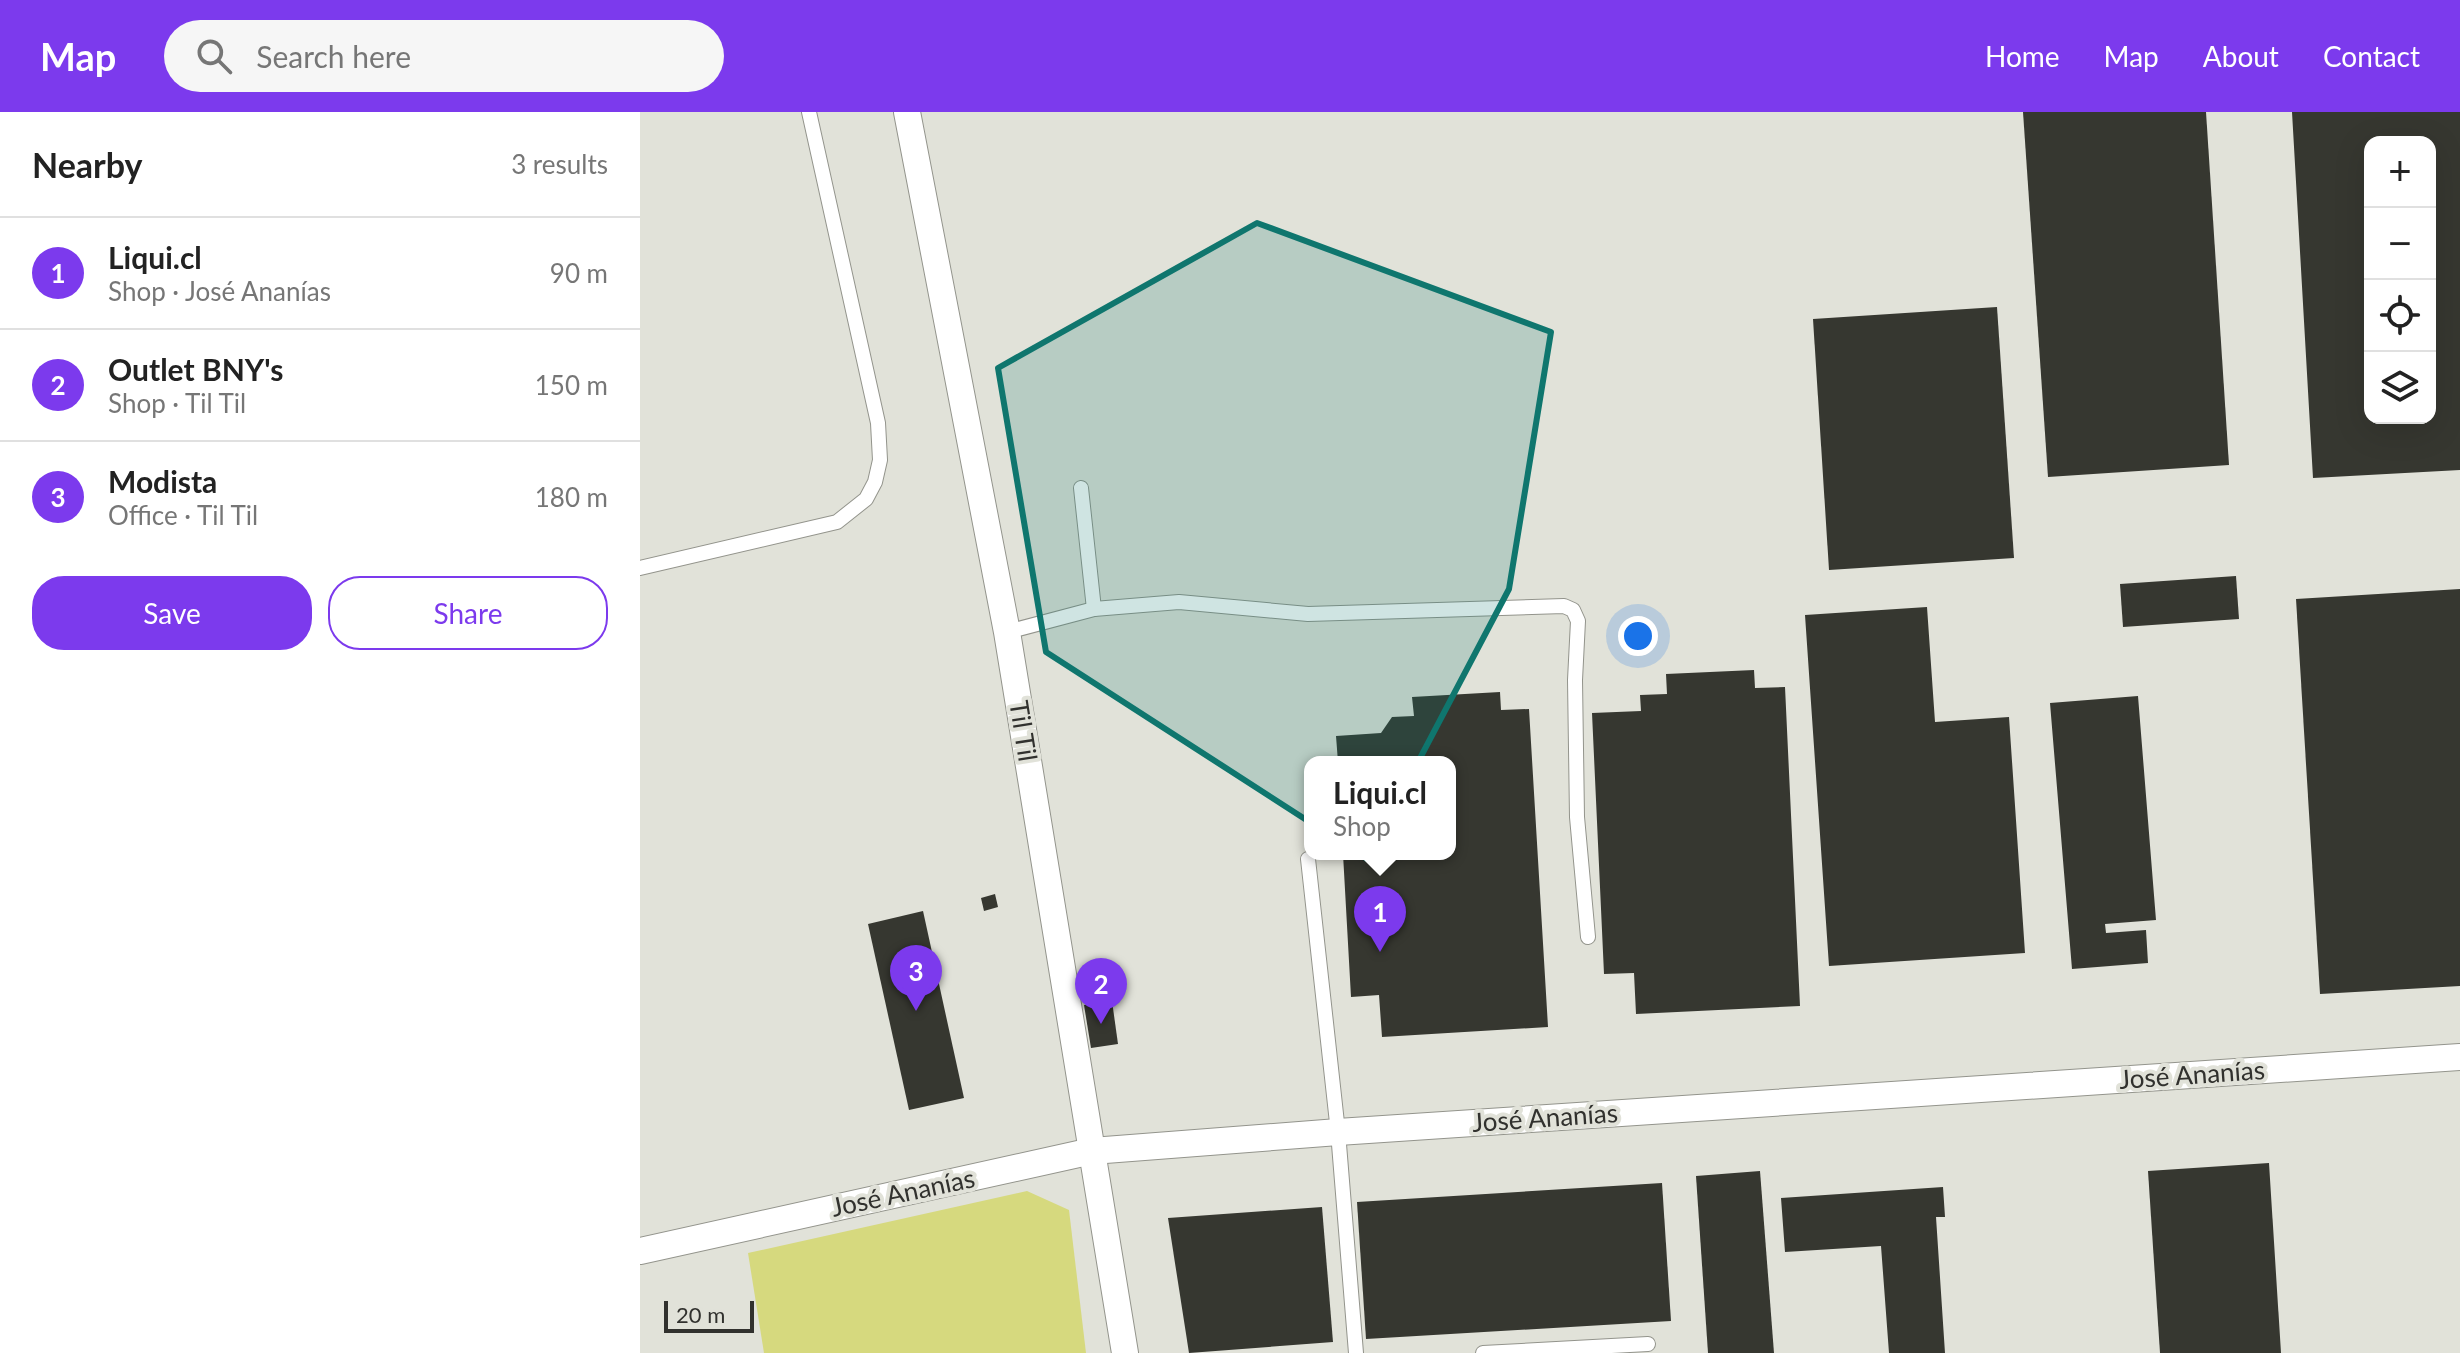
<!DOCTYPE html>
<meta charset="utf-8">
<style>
body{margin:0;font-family:Lato,sans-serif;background:#f6f6f6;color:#222}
.controls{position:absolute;right:24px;top:24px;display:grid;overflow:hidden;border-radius:16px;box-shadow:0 8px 32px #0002}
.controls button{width:72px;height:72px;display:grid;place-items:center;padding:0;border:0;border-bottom:2px solid #e0e0e0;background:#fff;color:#222;font:40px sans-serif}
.scale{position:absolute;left:24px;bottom:20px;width:90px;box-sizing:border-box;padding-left:8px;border:4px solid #31312e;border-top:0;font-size:22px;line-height:28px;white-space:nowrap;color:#31312e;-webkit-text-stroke:6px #e1e2d9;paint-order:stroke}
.you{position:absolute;left:998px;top:524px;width:28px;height:28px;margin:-20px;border:6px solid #fff;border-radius:50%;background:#1a73e8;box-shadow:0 0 0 12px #1a73e833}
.badge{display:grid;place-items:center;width:52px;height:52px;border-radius:50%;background:#7c3aed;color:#fff;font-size:26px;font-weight:700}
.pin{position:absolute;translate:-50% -66px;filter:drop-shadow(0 2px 4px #0008)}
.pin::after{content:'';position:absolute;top:42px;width:28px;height:24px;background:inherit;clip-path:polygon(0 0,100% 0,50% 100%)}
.popup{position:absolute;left:664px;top:644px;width:152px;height:104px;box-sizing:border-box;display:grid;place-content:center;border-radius:16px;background:#fff;filter:drop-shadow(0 2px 6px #0005);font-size:26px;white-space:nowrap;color:#767676}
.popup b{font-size:30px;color:#222}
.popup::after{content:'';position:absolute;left:50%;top:100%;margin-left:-16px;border:16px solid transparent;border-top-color:#fff}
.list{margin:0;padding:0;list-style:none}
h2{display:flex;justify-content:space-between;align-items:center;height:104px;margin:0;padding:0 32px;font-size:34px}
h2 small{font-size:26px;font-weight:400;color:#767676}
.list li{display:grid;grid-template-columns:52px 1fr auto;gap:24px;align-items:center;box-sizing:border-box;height:112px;padding:0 32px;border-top:2px solid #e0e0e0}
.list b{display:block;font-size:30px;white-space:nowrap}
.list p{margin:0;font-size:26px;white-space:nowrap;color:#767676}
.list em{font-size:26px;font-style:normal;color:#767676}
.actions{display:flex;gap:16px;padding:24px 32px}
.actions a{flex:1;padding:18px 0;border:2px solid #7c3aed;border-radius:32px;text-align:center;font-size:28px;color:#7c3aed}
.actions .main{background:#7c3aed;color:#fff}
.icon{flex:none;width:44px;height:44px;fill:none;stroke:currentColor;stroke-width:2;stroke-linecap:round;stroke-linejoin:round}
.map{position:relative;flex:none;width:1820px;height:1241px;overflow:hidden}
header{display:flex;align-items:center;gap:48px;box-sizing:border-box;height:112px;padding:0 40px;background:#7c3aed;color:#fff}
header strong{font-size:38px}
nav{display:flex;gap:44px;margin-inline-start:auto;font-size:28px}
.search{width:560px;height:72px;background:#f6f6f6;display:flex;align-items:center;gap:20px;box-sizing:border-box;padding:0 28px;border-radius:44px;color:#767676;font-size:30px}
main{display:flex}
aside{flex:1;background:#fff}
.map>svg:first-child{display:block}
.green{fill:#d6d97e}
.building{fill:#363730;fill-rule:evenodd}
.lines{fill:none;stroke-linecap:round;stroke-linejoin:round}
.service-casing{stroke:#93948c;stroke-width:16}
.minor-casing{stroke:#93948c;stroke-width:28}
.service{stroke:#fff;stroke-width:14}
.minor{stroke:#fff;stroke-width:26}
.marked{fill:#0f766e;fill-opacity:0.2;stroke:#0f766e;stroke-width:6;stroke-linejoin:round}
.labels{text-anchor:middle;stroke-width:8;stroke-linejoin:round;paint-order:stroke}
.street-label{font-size:26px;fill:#31312e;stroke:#e1e2d9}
</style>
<header>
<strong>Map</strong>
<div class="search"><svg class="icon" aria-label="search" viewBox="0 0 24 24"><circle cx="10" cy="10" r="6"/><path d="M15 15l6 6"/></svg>Search here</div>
<nav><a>Home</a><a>Map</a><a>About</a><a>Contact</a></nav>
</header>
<main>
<aside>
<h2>Nearby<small>3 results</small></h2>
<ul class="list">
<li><span class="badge">1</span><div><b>Liqui.cl</b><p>Shop · José Ananías</p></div><em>90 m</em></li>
<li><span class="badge">2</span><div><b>Outlet BNY's</b><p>Shop · Til Til</p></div><em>150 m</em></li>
<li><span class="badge">3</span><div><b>Modista</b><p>Office · Til Til</p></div><em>180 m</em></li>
</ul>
<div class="actions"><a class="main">Save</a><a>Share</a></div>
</aside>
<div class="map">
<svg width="1820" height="1241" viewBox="0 0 1820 1241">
<rect width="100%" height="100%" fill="#e1e2d9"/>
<polygon class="green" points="387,1079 429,1098 446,1241 124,1241 108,1141"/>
<g class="building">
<polygon points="1383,0 1566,0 1589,353 1408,365"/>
<path d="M1652 0H1820V358L1673 366ZM1730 30H1790V306H1730Z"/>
<polygon points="1357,195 1374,446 1189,458 1173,207"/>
<polygon points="1596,464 1599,507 1483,515 1480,472"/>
<polygon points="1820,477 1820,874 1680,882 1656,487"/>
<polygon points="1287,495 1295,610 1369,605 1385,841 1189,854 1165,503"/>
<polygon points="1114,558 1115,576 1145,575 1160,894 996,902 994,861 964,862 952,601 1001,599 1000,583 1027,582 1026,562"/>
<polygon points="860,580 861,598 889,597 908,915 742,925 739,883 711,885 703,742 810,742 810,650 698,650 696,624 741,621 752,605 774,604 772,585"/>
<polygon points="1498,584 1516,808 1465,812 1466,821 1506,818 1508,851 1432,857 1410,591"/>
<polygon points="355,782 358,795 344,799 341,786"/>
<polygon points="283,799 324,986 269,998 228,812"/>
<polygon points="472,889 478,932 451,936 444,893"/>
<polygon points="1629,1051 1641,1241 1520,1241 1508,1059"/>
<polygon points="1120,1059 1134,1241 1068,1241 1056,1064"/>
<polygon points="1022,1071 1031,1209 726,1227 717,1090"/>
<polygon points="1303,1075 1305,1105 1296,1105 1305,1241 1249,1241 1241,1134 1145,1140 1141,1086"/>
<polygon points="682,1095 693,1230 549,1241 528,1106"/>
</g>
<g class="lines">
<g class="service-casing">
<g id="service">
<polyline points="441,376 454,497"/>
<polyline points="0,456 197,410 226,387 235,370 240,348 238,311 169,0"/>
<polyline points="367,520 454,497 539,490 668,502 924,494 933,498 938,509 935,568 937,705 948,825"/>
<polyline points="668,747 698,1020 716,1241"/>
<polyline points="843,1241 1008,1232"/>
</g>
</g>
<g class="minor-casing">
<g id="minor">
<polyline points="267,0 367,520 485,1241"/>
<polyline points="0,1139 452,1039 698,1020 1820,945"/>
</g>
</g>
<use href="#service" class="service"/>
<use href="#minor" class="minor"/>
</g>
<path class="marked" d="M617 111 911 220 869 477 727 747 406 540 358 256Z"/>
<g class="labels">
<g class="street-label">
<text transform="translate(383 619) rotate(81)" y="9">Til Til</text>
<text transform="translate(1552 963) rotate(-4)" y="9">José Ananías</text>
<text transform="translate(905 1006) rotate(-4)" y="9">José Ananías</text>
<text transform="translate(263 1081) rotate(-12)" y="9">José Ananías</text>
</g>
</g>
</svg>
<div class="controls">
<button>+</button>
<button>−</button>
<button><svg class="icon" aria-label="locate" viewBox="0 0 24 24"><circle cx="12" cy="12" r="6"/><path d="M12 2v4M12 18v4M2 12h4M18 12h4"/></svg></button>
<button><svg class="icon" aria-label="layers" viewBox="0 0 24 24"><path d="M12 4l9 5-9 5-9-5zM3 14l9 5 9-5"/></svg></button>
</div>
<div class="scale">20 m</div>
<div class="you"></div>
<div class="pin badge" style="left:740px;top:840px">1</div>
<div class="popup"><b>Liqui.cl</b>Shop</div>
<div class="pin badge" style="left:461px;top:912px">2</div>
<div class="pin badge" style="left:276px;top:899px">3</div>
</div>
</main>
